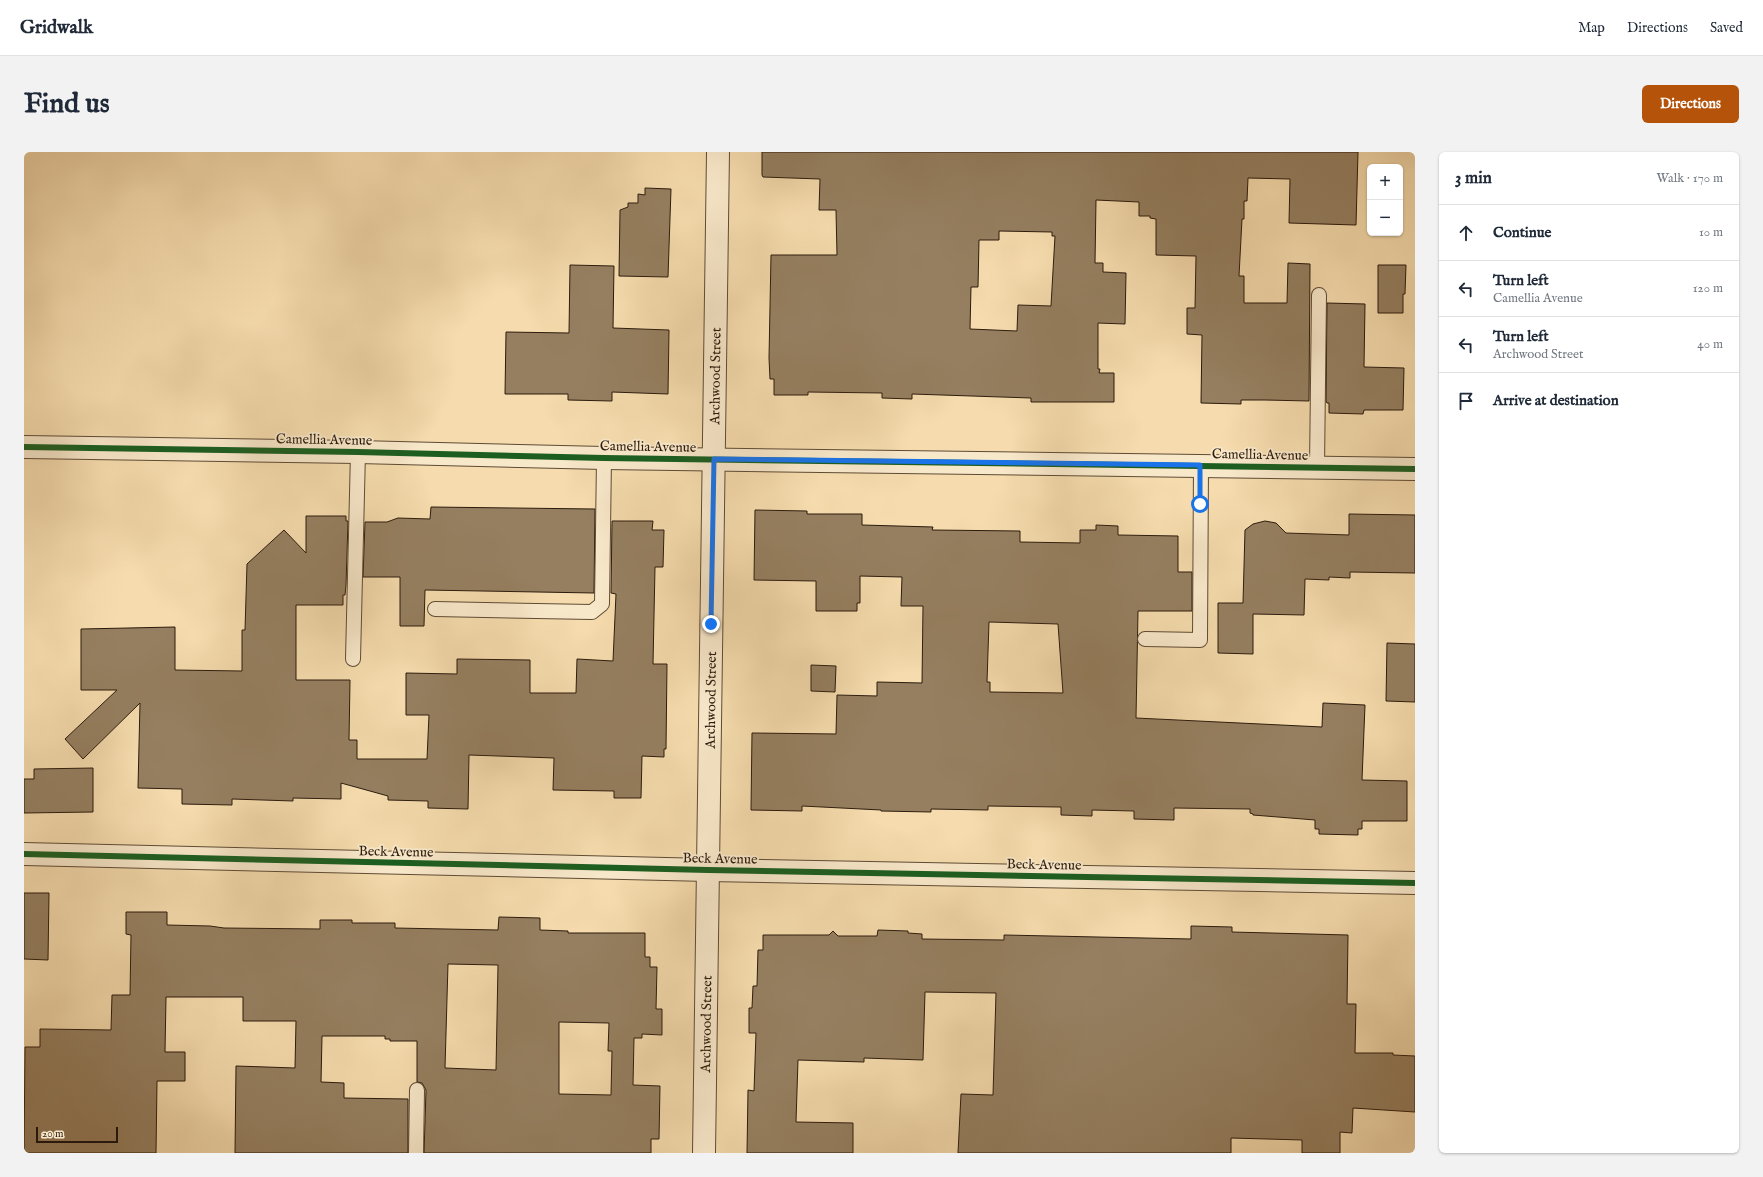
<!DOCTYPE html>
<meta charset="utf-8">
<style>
body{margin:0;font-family:"IM FELL English",serif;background:#f2f2f3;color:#1f2937}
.controls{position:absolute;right:12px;top:12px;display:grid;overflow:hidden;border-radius:6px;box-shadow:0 1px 3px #0004}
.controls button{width:36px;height:36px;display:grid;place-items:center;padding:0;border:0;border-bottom:1px solid #e0e1e3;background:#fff;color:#1f2937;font:20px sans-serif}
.scale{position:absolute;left:12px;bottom:10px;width:82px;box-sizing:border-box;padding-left:4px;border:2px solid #2c1b0d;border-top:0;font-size:11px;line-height:14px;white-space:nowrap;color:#2c1b0d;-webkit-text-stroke:3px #f8e8ca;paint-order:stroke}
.stop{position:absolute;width:12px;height:12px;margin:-9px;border:3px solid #1a73e8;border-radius:50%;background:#fff}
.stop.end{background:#1a73e8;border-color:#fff;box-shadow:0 1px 4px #0008}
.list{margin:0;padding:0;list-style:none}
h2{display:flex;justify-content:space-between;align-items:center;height:52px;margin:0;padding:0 16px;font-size:17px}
h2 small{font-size:13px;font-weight:400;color:#747a83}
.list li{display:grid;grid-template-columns:26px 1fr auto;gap:12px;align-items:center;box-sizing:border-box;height:56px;padding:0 16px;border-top:1px solid #e0e1e3}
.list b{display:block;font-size:15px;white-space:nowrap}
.list p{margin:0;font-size:13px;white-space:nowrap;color:#747a83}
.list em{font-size:13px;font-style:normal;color:#747a83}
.icon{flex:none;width:22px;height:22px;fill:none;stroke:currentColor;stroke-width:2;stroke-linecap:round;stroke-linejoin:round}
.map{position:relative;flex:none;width:1391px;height:1001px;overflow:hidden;border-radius:6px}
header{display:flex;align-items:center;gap:24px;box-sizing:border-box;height:56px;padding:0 20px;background:#fff;border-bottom:1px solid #e0e1e3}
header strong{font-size:19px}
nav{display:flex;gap:22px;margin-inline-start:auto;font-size:14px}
.intro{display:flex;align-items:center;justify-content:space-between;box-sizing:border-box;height:96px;padding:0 24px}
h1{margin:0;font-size:28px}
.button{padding:10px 18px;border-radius:6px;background:#b45309;color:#fff;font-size:14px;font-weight:700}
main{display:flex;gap:24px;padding:0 24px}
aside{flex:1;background:#fff;border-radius:6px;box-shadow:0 1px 3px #0004}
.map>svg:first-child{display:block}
.building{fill:#957f60;stroke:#2c1b0d;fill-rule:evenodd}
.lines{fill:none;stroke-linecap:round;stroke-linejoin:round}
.service-casing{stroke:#5e4b35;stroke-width:16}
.minor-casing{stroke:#5e4b35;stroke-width:24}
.service{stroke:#f8e8ca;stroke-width:14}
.minor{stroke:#f8e8ca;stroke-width:22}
.cycleway-casing{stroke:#f8e8ca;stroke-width:8}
.cycleway{stroke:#1b5e20;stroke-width:6}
.route{stroke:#1a73e8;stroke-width:5}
.labels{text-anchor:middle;stroke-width:3.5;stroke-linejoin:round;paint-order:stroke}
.street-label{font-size:14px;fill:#2c1b0d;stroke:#f8e8ca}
</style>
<header>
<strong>Gridwalk</strong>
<nav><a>Map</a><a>Directions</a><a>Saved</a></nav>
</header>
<div class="intro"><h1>Find us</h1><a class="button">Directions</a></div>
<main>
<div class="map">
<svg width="1391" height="1001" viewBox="0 0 1391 1001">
<rect width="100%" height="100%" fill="#f5dbad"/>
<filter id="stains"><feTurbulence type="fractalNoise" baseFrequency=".005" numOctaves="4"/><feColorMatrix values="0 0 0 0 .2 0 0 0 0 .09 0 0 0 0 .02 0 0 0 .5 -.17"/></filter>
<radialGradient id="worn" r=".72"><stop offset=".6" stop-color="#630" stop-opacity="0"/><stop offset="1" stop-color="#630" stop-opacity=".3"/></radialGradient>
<g class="building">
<path d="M738 0H1334L1332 73 1265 71 1266 27 1224 26 1223 49H1220V67H1218L1215 124H1220V151H1263L1264 111 1286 112 1285 249 1241 248H1217V252L1177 251 1178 183 1163 182V156H1171L1172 104 1132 103V67L1126 66V64H1115V50L1072 48 1071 111H1079V120L1102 121 1101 172 1074 171V217H1076L1075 221H1090V250H1007V246L888 242V247L858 246V241L784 240V243H750V227H746L745 206 747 103H813L812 58H795L796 27 739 25 738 23ZM975 79 1028 80V84H1031L1027 154 994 153 993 179 946 177 947 135H954L955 88H975Z"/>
<polygon points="621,36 647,37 644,125 595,124 596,58 604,55 604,51 614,51 614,42 621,43"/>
<polygon points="546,113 590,114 589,176 645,178 644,242 588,240 588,249 544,248 544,242 481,242 482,180 545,181"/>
<polygon points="1354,113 1382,113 1381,142 1379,142 1379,161 1354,161"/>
<polygon points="1303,151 1341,152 1340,215 1380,216 1379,258 1340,258 1339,262 1305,261 1305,251 1303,251 1302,249"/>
<polygon points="407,355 571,357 570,441 401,438 400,474 376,474 376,425 339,425 341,370 363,370 374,366 406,367"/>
<path d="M731 358 783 359V362H838V373L909 375 908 378 996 379V390L1056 391V378H1072V373L1094 374V383L1154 384V420H1168V459H1114L1112 566 1298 575 1299 551 1341 553 1338 628 1383 629V669H1338V677H1334V683L1295 682V677H1291V668L1229 663V662L1226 661V657L1150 656V668L1110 667V659L1068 658V664L1037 663V655H1035L964 654V658L907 657V660L857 659V658L778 654V659L727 658 728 581 812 582 813 543 853 544V530L898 531 899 454H877L878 425 836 424V451H833V459H792V429L730 428ZM965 470 1034 472 1039 541 966 540V530H963Z"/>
<polygon points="1325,362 1391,363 1391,421 1326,420 1326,426 1305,425 1305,428 1281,427 1280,463 1229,462 1229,502 1194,501 1194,451 1219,451 1221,378 1229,372 1241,369 1252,371 1262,381 1325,383"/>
<polygon points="282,364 322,364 322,369 324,369 322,433 321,443 319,443 319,453 272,453 272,528 326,528 325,588 333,588 333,607 403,607 405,563 382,563 382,521 433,522 433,507 506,508 506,541 552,541 553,507 589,509 592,442 587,441 588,369 629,369 628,378 640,378 639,415 631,415 629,512 643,512 642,597 640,597 640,605 618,604 617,646 590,646 590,639 529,638 530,606 445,603 444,657 404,656 404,649 364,648 364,644 317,631 317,647 269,646 269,649 208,647 208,653 158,652 158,637 114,636 116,551 59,607 41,587 93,538 57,538 57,477 151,475 151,518 218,519 218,478 221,478 223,412 260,378 282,401"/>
<polygon points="1363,491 1391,492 1391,550 1362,549"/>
<polygon points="787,513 812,514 811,540 787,539"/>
<polygon points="69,616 69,660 0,661 0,627 10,627 10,617"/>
<polygon points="0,741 25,741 24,808 0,807"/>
<path d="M102 760H143V773L186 774 200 776 296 777V768H328V771H371V776L474 778 475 765 516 766V778L544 779V781H621V805H626V815H633L632 857H638V883L618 882V886H610L609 933 636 934 635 987H627V1001H400L402 938 398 931 393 930V889H366V887H361V884H298L297 930 320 931V946L384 947V1001H211L212 914 271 916 272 869H219V845H142L141 900H161V929H133L132 1001H0L1 895H16V877L87 878 88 843H106L107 783 102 782ZM424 812 474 813 472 918 421 916ZM535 870 585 871 584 899H588L587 943 535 942Z"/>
<polygon points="1167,774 1208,775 1208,780 1324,783 1323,852 1332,852 1331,901 1369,901 1369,903 1391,904 1391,960 1329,956 1328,981 1316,980 1316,1001 1278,1001 1278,988 1207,986 1207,1001 934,1001 937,942 969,943 972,841 901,840 899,908 840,906 840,910 774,908 772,970 829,971 829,1001 723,1001 724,938 730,939 732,881 725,881 725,856 728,856 729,834 733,834 734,798 739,798 739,783 805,783 809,779 814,784 853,784 854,778 884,779 884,781 898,782 898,787 980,788 980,783 1167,787"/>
</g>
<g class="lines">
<g class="service-casing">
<g id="service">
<polyline points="1293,316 1295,143"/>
<polyline points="411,457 568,460 578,452 580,306"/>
<polyline points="1121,487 1176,488 1177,313"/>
<polyline points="329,507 334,300"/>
<polyline points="392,1001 393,938"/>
</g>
</g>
<g class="minor-casing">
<g id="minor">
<polyline points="0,295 334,300 580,306 1391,317"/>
<polyline points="0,702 684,718 1391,731"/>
<path id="s1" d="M680 1001 694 0"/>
</g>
</g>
<use href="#service" class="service"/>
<use href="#minor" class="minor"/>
<g class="cycleway-casing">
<g id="cycleway">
<polyline points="0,295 334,300 580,306 1391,317"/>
<polyline points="0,702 684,718 1391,731"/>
</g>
</g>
<use href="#cycleway" class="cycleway"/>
</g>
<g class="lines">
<polyline class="route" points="687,472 690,307 1176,313 1176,352"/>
</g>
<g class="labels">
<g class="street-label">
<text dy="5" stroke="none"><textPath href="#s1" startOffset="777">Archwood Street</textPath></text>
<text transform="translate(300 287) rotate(1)" y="5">Camellia Avenue</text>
<text transform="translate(624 294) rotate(1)" y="5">Camellia Avenue</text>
<text transform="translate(1236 302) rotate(1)" y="5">Camellia Avenue</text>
<text dy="5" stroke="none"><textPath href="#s1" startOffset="453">Archwood Street</textPath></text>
<text transform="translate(372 699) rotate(1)" y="5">Beck Avenue</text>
<text transform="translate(696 706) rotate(1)" y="5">Beck Avenue</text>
<text transform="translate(1020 712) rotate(1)" y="5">Beck Avenue</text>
<text dy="5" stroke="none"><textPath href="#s1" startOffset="129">Archwood Street</textPath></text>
</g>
</g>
<rect width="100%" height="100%" filter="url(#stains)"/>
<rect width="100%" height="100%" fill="url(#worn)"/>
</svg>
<div class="controls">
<button>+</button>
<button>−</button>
</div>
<div class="scale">20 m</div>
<div class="stop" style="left:1176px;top:352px"></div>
<div class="stop end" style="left:687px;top:472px"></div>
</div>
<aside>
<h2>3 min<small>Walk · 170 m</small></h2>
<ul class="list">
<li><svg class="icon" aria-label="ahead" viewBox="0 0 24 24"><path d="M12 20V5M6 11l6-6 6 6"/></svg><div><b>Continue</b></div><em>10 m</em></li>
<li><svg class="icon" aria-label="left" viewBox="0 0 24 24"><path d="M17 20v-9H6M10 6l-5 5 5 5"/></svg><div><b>Turn left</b><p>Camellia Avenue</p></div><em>120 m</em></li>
<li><svg class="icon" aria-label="left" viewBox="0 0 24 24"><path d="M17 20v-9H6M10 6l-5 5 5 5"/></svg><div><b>Turn left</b><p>Archwood Street</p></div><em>40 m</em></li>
<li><svg class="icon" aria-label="arrive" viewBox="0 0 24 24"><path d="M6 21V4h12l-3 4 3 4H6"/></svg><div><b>Arrive at destination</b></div></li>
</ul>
</aside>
</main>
